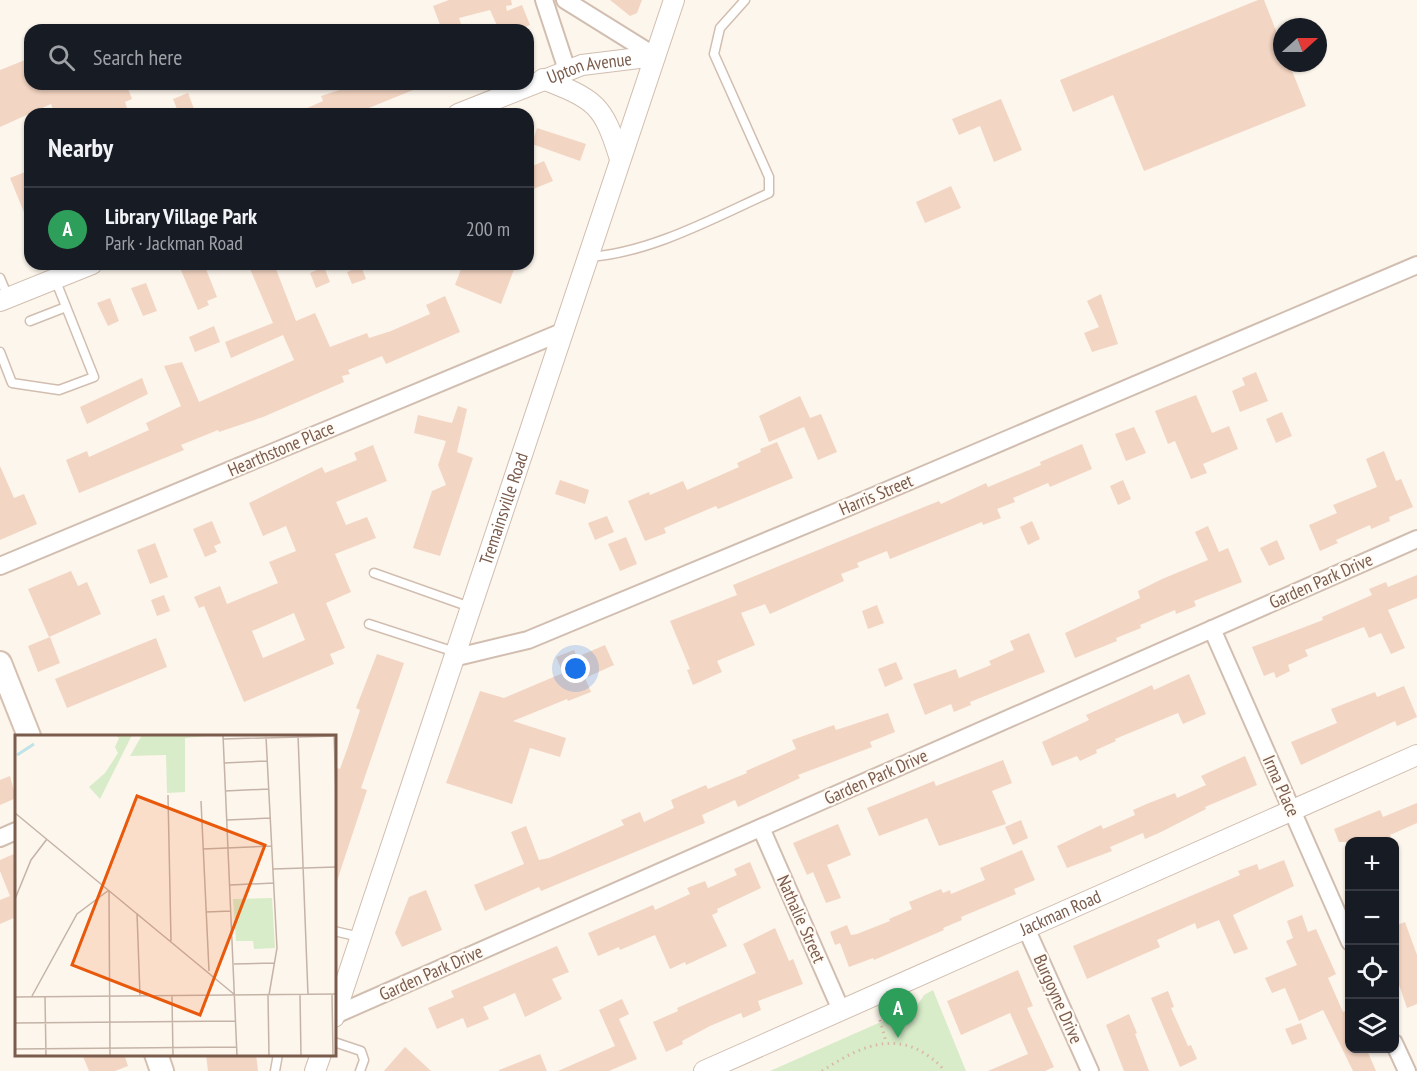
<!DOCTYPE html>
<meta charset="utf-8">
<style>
body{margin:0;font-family:"PT Sans Narrow",sans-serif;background:#242831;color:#f1f3f6}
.controls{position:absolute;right:18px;bottom:18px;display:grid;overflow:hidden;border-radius:12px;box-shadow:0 2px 4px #0004}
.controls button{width:54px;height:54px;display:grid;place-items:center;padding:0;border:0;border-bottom:2px solid #363941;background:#171b24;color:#f1f3f6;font:30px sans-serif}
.compass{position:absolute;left:1273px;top:18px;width:54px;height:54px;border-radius:50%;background:#171b24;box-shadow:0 2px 4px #0004;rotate:69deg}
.you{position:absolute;left:576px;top:669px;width:21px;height:21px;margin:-15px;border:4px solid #fff;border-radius:50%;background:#1a73e8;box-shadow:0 0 0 9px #1a73e833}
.badge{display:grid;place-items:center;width:39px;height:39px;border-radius:50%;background:#e76f51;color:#fff;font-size:20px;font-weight:700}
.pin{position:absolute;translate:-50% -50px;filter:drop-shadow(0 2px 3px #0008)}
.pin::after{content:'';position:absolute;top:32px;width:21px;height:18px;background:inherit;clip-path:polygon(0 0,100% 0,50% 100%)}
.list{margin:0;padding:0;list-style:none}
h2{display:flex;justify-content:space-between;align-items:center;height:78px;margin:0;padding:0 24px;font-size:26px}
h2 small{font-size:20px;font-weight:400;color:#9ea1a6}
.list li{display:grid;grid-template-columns:39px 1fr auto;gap:18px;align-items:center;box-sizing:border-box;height:84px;padding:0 24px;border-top:2px solid #363941}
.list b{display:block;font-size:22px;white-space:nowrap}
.list p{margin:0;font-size:20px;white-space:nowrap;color:#9ea1a6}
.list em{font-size:20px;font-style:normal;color:#9ea1a6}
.icon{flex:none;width:33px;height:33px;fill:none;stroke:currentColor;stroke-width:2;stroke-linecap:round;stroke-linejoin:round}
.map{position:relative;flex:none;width:1417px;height:1071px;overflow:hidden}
.search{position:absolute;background:#171b24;box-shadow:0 2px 4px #0004;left:24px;top:24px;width:510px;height:66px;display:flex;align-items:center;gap:15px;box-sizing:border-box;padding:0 21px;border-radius:18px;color:#9ea1a6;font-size:22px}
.panel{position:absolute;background:#171b24;box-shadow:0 2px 4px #0004;left:24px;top:108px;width:510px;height:162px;border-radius:18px}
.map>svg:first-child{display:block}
.green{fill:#d8ecc9}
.building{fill:#f3d5c3;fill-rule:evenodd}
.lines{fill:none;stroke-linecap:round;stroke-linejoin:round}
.service-casing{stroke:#d1beb0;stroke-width:11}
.minor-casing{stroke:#d1beb0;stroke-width:20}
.tertiary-casing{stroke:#d1beb0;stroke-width:22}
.secondary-casing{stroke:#d6c0b0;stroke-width:26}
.path{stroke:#d9b8a5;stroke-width:3;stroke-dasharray:1.5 4.5;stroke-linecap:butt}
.service{stroke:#fff;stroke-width:8}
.minor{stroke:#fff;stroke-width:16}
.tertiary{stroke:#fff;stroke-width:20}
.secondary{stroke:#fff;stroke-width:22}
.labels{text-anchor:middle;stroke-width:4.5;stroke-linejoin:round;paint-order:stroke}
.street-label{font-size:18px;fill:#7a5c4d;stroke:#fffaf3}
.inset-river{fill:none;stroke:#bfe3e8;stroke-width:3}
.inset-road{fill:none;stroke:#c5b3a7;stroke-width:1.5}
.view{fill:#e8590c;fill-opacity:0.15;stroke:#e8590c;stroke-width:3}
.inset-edge{fill:none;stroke:#7a5c4d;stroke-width:3}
</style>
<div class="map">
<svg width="1417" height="1071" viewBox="0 0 1417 1071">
<rect width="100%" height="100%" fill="#fdf6ec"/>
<polygon class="green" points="933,990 966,1071 770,1071 917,1006 924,995"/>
<g class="building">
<polygon points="449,0 511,0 512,5 506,6 507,11 522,5 530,25 518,30 499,30 490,10 459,18 463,30 442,30 433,6"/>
<polygon points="610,0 642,0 637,13 630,16"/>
<polygon points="1258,0 1264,0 1282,46 1282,63 1289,63 1306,106 1144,171 1113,95 1073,112 1060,80"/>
<polygon points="30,58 30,84 126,84 132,99 125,102 129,114 55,114 51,104 0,127 0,70"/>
<polygon points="358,84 428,84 354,114 294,114 323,101 321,96"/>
<polygon points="188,93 194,109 179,114 173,99"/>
<polygon points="1001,99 1022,150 994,162 980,126 959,135 952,119"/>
<polygon points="537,128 586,144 580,161 532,144"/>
<polygon points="544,161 553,181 528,191 528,168"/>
<polygon points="30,170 30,227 10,178"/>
<polygon points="951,186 961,208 925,223 916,202"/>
<polygon points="190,264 204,264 217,297 207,301 209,305 198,310 180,268"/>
<polygon points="248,264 274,264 296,321 315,313 330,347 367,333 369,338 391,331 430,314 426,305 445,296 460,332 386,364 382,356 348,370 350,374 342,376 344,382 263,417 219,432 218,430 181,445 184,450 79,493 66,460 87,451 89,457 149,430 146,423 181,406 164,366 182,362 199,402 294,360 283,335 231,358 225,342 273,323"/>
<polygon points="463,264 516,264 501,304 455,285"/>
<polygon points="361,266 366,279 352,284 347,272"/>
<polygon points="324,267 330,282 316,288 310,273"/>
<polygon points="146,283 157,311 143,316 131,288"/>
<polygon points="1101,294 1118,344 1092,352 1084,333 1099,327 1087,301"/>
<polygon points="110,298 119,321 108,326 97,303"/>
<polygon points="214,326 220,342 195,352 189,337"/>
<polygon points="1256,372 1268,401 1240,412 1232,391 1245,385 1242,378"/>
<polygon points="142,378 148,394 87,424 80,407"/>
<polygon points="1196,395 1212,433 1229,426 1238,449 1203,464 1207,473 1191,479 1175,441 1168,444 1155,411"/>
<polygon points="800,396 810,418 821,414 837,452 818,460 804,427 769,442 759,416"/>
<polygon points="458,406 467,409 457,452 473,458 440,556 413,548 432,491 446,485 438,465 446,441 414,433 418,415 452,423"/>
<polygon points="1282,412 1292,436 1276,443 1266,419"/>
<polygon points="1134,427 1146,453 1126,461 1115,434"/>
<polygon points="777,442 793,478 718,509 716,506 664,528 666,533 645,541 628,501 649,492 650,495 683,481 687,490 739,467 737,463 761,452 760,449"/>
<polygon points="1082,444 1092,469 1050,487 1048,483 1013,498 1015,502 997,509 1001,518 983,525 982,522 890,559 887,551 857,563 859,567 841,574 844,581 770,614 765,604 741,613 755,645 717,661 722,672 693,685 687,670 690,669 670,621 737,595 733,585 872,528 939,501 941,504 986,483 988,487 1041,465 1040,462"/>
<path d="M373 445 387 481 336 502 346 525 367 517 376 538 335 554 351 592 326 603 345 648 330 654 334 664 244 702 204 606 199 608 194 597 220 586 227 604 278 583 269 562 296 551 286 526 263 536 249 503 322 467 325 473 357 460 354 453ZM294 613 305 640 263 658 252 631Z"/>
<polygon points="1384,451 1396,481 1401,479 1413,507 1389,517 1390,521 1371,529 1370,525 1336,540 1338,543 1320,551 1309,525 1337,513 1333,505 1377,487 1366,459"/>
<polygon points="0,466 14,498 24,494 37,524 0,540"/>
<polygon points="560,480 589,490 585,504 555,494"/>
<polygon points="1123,480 1131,499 1118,505 1110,486"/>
<polygon points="607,516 614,532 595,540 588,523"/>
<polygon points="212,521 221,543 214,546 217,552 205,557 193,529"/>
<polygon points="1032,521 1040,539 1028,545 1020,527"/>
<polygon points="1208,526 1219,552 1228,548 1242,582 1194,601 1196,606 1176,614 1175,610 1140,625 1141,628 1116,638 1117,641 1075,658 1065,633 1140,598 1138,591 1162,579 1208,560 1195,532"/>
<polygon points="626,537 637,564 620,571 608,544"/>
<polygon points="1277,540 1285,559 1269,566 1260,548"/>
<polygon points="155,543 168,577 150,584 137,550"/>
<polygon points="71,571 78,586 87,582 101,614 49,637 28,589"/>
<polygon points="1417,575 1417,598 1388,610 1405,648 1391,654 1381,633 1369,638 1364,627 1305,650 1308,656 1288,665 1290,671 1276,678 1274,672 1264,676 1252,647 1323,620 1322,617 1372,595 1369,589 1386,582 1388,587"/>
<polygon points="164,595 170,611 157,616 151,600"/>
<polygon points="877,605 884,623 868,629 862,611"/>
<polygon points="1029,633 1045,672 970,702 971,705 954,712 951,704 925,715 913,684 956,669 959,678 991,665 989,661 1014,650 1010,641"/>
<polygon points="50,637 60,663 38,672 28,646"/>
<polygon points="156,638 167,667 67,708 55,679"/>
<polygon points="605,645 614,665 585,678 591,692 568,701 567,699 513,721 566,738 560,757 530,748 512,804 446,783 480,691 504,698 563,673 556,657 574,650 577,657"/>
<polygon points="377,654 404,663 361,788 367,790 337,881 334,880 334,767 340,769 348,747 360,710 356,708"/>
<polygon points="896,662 903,679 885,687 878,669"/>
<polygon points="1189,674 1206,714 1183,724 1178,713 1115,739 1116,741 1096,750 1097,753 1080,761 1077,756 1052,766 1042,742 1089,720 1086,715 1133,694 1152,685 1154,690"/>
<polygon points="1404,686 1417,717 1397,726 1395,721 1301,765 1291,742 1337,723 1331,709 1375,692 1377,697"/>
<polygon points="888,713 895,732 870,742 872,747 798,775 800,778 738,807 735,800 702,815 705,823 541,891 539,887 485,911 474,885 524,864 511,832 526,826 539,860 549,858 624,825 621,820 640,812 644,822 674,808 671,800 706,785 708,789 747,773 746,771 796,749 792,740 834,725 836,730"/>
<polygon points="1245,756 1257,785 1205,807 1206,809 1161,832 1145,839 1143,833 1110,847 1112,851 1067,868 1057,846 1101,825 1103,829 1135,815 1133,810 1149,803 1175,793 1177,798 1206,785 1201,776"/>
<polygon points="1003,760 1012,783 992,791 1006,824 939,846 927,818 879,836 867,808 934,781 936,786"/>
<polygon points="10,776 16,798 0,805 0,780"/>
<polygon points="1417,803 1417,823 1390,835 1393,842 1339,842 1334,829 1380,810 1383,817"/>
<polygon points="1021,820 1028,838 1013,845 1005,827"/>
<polygon points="838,824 851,855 827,865 841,898 826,903 813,872 807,875 793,843"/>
<polygon points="1022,850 1035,880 1014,889 1016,894 961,917 962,920 943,928 944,930 874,960 873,958 849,967 840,943 835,945 830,932 847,925 851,935 857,934 890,921 889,919 912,909 909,902 941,889 943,893 950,890 951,894 985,880 980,868"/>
<polygon points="16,853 16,917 0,924 0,900 10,896 0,871 0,860"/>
<polygon points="1284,860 1294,886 1233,915 1248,949 1234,954 1219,920 1197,929 1195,923 1157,940 1160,947 1087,979 1073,946 1240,875 1238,871 1257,864 1259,870"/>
<polygon points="750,862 761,888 717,909 718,912 712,915 727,946 686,965 685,962 670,969 655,935 620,950 619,947 598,956 588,933 653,905 655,910 690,894 687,888 705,881 708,888 737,875 734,869"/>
<polygon points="426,890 442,930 402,947 395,933 409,897"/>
<polygon points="1302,915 1308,932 1316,929 1336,974 1328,978 1343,1012 1350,1009 1350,1048 1366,1048 1376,1071 1353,1071 1323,1010 1299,1021 1285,988 1272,993 1265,978 1297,965 1286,941 1293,938 1287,921"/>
<polygon points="1405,922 1417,955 1417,1004 1407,1008 1395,973 1395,926"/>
<polygon points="775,928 789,961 793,959 803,984 758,1001 761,1010 743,1018 741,1013 710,1026 682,1041 683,1044 666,1052 653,1022 678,1011 677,1008 756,973 743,944"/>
<polygon points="557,946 569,972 552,979 562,999 525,1017 515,993 483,1007 489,1019 467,1028 463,1018 437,1029 428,1008 454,997 451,991"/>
<polygon points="1018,970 1033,1006 1027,1008 1054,1067 1045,1071 988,1071 1028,1054 1010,1013 961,1035 947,1001"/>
<polygon points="1168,991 1174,1007 1171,1008 1188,1046 1191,1045 1197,1059 1180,1067 1151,998"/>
<polygon points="622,999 629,1014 619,1019 637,1059 609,1071 558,1071 615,1046 599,1010"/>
<polygon points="1129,1014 1137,1033 1135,1034 1149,1071 1124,1071 1106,1025"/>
<polygon points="1301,1023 1307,1039 1292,1045 1285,1029"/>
<polygon points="405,1047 431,1071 384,1071"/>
<polygon points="82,1054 124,1054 128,1066 115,1071 89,1071"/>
<polygon points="206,1054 256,1054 258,1071 208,1071"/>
<polygon points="540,1054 547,1071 499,1071 499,1070"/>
</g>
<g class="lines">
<g class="service-casing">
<g id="service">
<path d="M587 257C648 254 714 218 769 193V177L714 54 720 28 745 0"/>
<polyline points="0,278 8,297"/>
<polyline points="30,321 66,307"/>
<polyline points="0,352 12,383 59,390 94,377 55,279"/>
<polyline points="374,573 470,607"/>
<polyline points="369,624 455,652"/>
<polyline points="334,931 360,937"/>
<polyline points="334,1042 361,1051 364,1060 360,1071"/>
<polyline points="275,1071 278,1054"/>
</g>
</g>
<g class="minor-casing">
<g id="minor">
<polyline points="544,0 567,70"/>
<polyline points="565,0 655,56"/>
<polyline points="0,566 562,332"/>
<polyline points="1212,629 1350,942"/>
<polyline points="453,658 528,640 846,508 1417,265"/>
<polyline points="761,828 841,1010"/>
<polyline points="0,838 16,831"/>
<polyline points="1026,928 1090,1071"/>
<polyline points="335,1015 1417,539"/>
<polyline points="1394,1043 1407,1071"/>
</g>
</g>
<g class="tertiary-casing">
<g id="tertiary">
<path d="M543 79C596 100 603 104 620 159"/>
<path id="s1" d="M458 114 582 65 655 56"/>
<polyline points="0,301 92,264"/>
<path id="s2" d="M334 1017 674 0"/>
<polyline points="315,1071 321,1054"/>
<path id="s3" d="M704 1071 1417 755"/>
</g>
</g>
<g class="secondary-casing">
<g id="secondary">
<polyline points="0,663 29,736"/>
<polyline points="156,1054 162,1071"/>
</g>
</g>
<g class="path">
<polyline points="880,1020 886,1042"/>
<path d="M822 1071C854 1050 891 1030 927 1055 934 1060 940 1064 944 1071"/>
</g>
<use href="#service" class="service"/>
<use href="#minor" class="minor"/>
<use href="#tertiary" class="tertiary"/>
<use href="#secondary" class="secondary"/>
</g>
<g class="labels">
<g class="street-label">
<text dy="6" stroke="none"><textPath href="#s1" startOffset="140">Upton Avenue</textPath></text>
<text transform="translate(281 449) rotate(-23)" y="6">Hearthstone Place</text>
<text transform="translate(876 495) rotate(-23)" y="6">Harris Street</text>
<text dy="6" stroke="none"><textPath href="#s2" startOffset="536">Tremainsville Road</textPath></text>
<text transform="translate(1321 581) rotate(-24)" y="6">Garden Park Drive</text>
<text transform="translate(876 777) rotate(-24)" y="6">Garden Park Drive</text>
<text transform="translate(1281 786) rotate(66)" y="6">Irma Place</text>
<text dy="6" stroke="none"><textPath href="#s3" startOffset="390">Jackman Road</textPath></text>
<text transform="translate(801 919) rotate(66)" y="6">Nathalie Street</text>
<text transform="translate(431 973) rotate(-24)" y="6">Garden Park Drive</text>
<text transform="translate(1058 999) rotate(66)" y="6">Burgoyne Drive</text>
</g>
</g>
<g transform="translate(15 735)">
<rect width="321" height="321" fill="#fdf6ec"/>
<path d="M100 0H117L85 64 74 52 90 38 103 18 100 12 104 3ZM127 0H201L170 3V57L152 58 151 20 115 21ZM257 163 260 213 239 214 238 206H221L218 164Z" fill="#d8ecc9"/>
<path class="inset-river" d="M2 20 19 9"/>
<path class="inset-road" d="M208 0 222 321M283 0 293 260M319 0 321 59M251 2 262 213 254 260M208 4 321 1M209 28 252 26M210 56 254 54M153 60 156 206M186 66 194 236M0 78 220 260M212 85 255 83M188 114 257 111M258 134 321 132M215 150 259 148M94 155 95 321M0 164 16 125 32 104M191 177 216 176M122 178 125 261M219 229 259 228M317 259 318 321M253 260 254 321M285 260 286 321M17 261 62 179 94 155M157 261 158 321M0 262 321 259M30 262 31 321M0 288 221 286M0 314 222 312"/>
<path class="view" d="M122 61 250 110 185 280 57 230Z"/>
<rect width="321" height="321" class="inset-edge"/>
</g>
</svg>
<div class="controls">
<button>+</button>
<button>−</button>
<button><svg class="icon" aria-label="locate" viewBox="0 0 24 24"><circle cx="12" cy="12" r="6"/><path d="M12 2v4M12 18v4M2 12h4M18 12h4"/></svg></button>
<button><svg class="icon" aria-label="layers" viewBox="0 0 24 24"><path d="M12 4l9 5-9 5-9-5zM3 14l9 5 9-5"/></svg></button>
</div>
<svg class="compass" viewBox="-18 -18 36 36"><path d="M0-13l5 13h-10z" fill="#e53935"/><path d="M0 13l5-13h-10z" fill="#9ea1a6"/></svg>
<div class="you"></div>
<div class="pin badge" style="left:898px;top:1038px;background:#2e9e5b">A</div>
<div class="search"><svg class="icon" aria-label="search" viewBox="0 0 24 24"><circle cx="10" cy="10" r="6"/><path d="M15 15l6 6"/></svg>Search here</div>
<section class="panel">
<h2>Nearby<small></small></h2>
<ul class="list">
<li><span class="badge" style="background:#2e9e5b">A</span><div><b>Library Village Park</b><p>Park · Jackman Road</p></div><em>200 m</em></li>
</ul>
</section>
</div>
